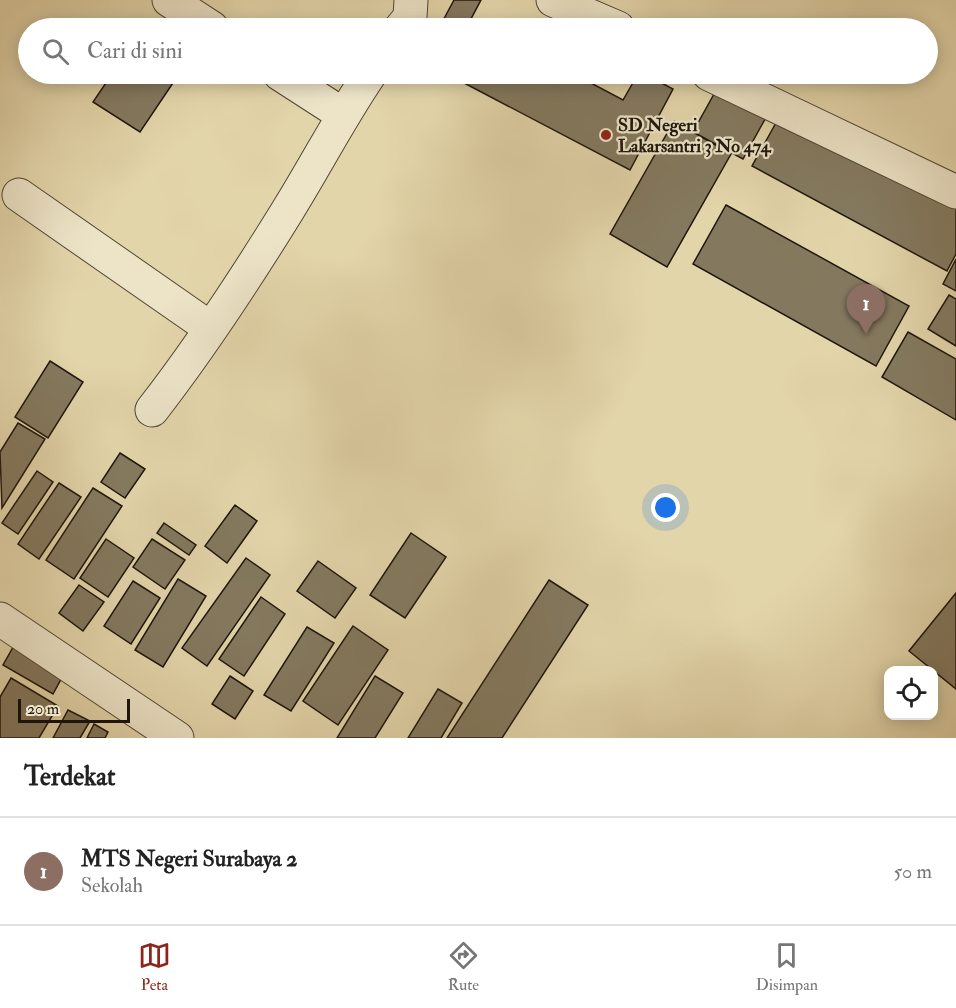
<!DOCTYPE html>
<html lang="id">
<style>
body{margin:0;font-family:"IM FELL Double Pica",serif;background:#f6f6f6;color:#222}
.controls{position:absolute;right:18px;bottom:18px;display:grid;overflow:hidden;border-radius:12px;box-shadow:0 3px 15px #0003}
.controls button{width:54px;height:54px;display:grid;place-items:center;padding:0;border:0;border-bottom:2px solid #e0e0e0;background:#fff;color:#222;font:30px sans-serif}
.scale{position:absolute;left:18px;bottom:15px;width:112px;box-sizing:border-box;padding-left:6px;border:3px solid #1e160d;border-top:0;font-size:16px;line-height:21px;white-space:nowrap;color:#1e160d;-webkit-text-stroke:4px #ede4c8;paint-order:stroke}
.you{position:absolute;left:666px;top:508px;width:21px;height:21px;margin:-15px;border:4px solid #fff;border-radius:50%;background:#1a73e8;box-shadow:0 0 0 9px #1a73e833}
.badge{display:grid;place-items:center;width:39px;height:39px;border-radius:50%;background:#8f2418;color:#fff;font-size:20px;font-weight:700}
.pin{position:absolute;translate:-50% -50px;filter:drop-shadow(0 2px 3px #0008)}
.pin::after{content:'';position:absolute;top:32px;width:21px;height:18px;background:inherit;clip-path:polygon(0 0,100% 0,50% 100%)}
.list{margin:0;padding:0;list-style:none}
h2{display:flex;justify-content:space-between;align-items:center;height:78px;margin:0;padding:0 24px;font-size:26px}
h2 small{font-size:20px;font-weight:400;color:#767676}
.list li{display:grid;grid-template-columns:39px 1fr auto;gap:18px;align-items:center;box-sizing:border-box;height:108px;padding:0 24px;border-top:2px solid #e0e0e0}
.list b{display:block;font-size:22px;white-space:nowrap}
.list p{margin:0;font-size:20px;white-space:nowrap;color:#767676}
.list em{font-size:20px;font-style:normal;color:#767676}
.icon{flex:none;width:33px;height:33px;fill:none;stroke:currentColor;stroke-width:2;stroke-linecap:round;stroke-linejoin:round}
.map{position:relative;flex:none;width:956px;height:738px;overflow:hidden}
.search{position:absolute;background:#fff;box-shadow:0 3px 15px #0003;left:18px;right:18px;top:18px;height:66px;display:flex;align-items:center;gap:15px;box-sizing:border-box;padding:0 21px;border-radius:33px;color:#767676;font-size:22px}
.sheet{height:186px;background:#fff}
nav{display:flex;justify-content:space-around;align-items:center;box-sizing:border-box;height:84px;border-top:2px solid #e0e0e0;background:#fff;font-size:16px;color:#767676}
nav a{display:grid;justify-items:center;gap:3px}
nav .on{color:#8f2418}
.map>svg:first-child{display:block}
.building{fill:#84795f;stroke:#1e160d;stroke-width:1.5}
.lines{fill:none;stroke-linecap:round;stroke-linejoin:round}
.minor-casing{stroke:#4f4634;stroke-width:35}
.minor{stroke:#ede4c8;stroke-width:33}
.poi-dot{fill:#8f2418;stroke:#ede4c8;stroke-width:2}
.labels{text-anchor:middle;stroke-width:4.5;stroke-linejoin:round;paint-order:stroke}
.poi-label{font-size:18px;font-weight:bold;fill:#1e160d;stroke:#ede4c8;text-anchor:start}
</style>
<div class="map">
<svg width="956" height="738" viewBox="0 0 956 738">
<rect width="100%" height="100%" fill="#e3d5aa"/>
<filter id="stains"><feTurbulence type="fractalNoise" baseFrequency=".00333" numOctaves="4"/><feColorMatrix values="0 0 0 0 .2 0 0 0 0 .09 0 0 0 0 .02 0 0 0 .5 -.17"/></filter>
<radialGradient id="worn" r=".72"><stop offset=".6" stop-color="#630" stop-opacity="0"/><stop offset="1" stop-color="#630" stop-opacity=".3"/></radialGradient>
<g class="building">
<polygon points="454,0 481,0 471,19 489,28 439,28"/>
<polygon points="112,74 179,74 140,132 93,102"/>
<polygon points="447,74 574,74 623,100 638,74 645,74 673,89 630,170"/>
<polygon points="719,85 769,112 743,159 693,132"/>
<polygon points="782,112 956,205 956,254 947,271 752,166"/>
<polygon points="674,121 731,154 667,267 610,234"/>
<polygon points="726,205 909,306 876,366 693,264"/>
<polygon points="956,259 956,291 943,284"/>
<polygon points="949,295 956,299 956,346 928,329"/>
<polygon points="908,332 956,359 956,420 882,377"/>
<polygon points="50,361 83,382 48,438 15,417"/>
<polygon points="18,423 45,439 2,508 0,452"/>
<polygon points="120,453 145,469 125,498 101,482"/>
<polygon points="37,471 53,482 18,534 2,523"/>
<polygon points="59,483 81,497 39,559 18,544"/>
<polygon points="93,488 122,506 74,579 46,560"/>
<polygon points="235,505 257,521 227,563 205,546"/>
<polygon points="164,523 196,545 189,555 157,533"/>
<polygon points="411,533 446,557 405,618 370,595"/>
<polygon points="106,539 134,558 108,597 80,578"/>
<polygon points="152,539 185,560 165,589 133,567"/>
<polygon points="246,558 270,575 207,666 182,648"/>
<polygon points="318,561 356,588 335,618 297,591"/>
<polygon points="178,579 206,596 163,667 135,650"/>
<polygon points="549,580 588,605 502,738 447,738"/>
<polygon points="133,581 160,598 131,644 104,626"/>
<polygon points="79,585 104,602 83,631 59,613"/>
<polygon points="956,593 956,689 909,651"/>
<polygon points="261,597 285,614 244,676 219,659"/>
<polygon points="353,626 388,650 338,725 303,701"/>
<polygon points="307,627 334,643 291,711 264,695"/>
<polygon points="16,642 66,670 53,694 3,665"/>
<polygon points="230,676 253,691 235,719 212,704"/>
<polygon points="375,676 403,693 375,738 337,738"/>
<polygon points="11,678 58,706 39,738 0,738 0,697"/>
<polygon points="438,689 462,703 441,738 408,738"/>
<polygon points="68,710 90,721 80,738 53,738"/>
<polygon points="94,724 108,732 105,738 87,738"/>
</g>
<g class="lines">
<g class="minor-casing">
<g id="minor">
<polyline points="169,0 212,28"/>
<polyline points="553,0 618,28"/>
<polyline points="401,28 410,17 411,0"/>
<polyline points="280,74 342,114"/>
<polyline points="709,74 956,192"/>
<polyline points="19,195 210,328"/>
<path d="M152 410C201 347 246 278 288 210 316 165 340 118 370 74"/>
<polyline points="0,619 177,738"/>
</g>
</g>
<use href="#minor" class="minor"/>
</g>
<circle class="poi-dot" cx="606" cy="135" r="6"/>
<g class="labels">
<g class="poi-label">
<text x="618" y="131">SD Negeri<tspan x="618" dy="21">Lakarsantri 3 No 474</tspan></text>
</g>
</g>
<rect width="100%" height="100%" filter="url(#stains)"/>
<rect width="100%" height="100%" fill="url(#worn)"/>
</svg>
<div class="controls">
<button><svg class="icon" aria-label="locate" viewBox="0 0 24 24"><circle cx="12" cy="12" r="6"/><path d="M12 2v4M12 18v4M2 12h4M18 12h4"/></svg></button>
</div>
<div class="scale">20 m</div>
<div class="you"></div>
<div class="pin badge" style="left:866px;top:334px;background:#8d6e63">1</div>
<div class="search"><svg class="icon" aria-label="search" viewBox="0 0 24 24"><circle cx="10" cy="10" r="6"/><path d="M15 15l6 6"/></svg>Cari di sini</div>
</div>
<section class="sheet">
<h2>Terdekat<small></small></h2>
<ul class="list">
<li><span class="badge" style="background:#8d6e63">1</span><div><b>MTS Negeri Surabaya 2</b><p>Sekolah</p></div><em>50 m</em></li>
</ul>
</section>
<nav>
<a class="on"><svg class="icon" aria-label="map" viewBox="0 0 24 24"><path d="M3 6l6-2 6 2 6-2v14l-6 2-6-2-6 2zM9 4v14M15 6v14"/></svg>Peta</a>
<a><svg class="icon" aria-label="directions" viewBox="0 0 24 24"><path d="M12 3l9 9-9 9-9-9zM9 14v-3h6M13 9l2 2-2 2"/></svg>Rute</a>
<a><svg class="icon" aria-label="saved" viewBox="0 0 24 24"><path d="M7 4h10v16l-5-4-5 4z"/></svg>Disimpan</a>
</nav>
